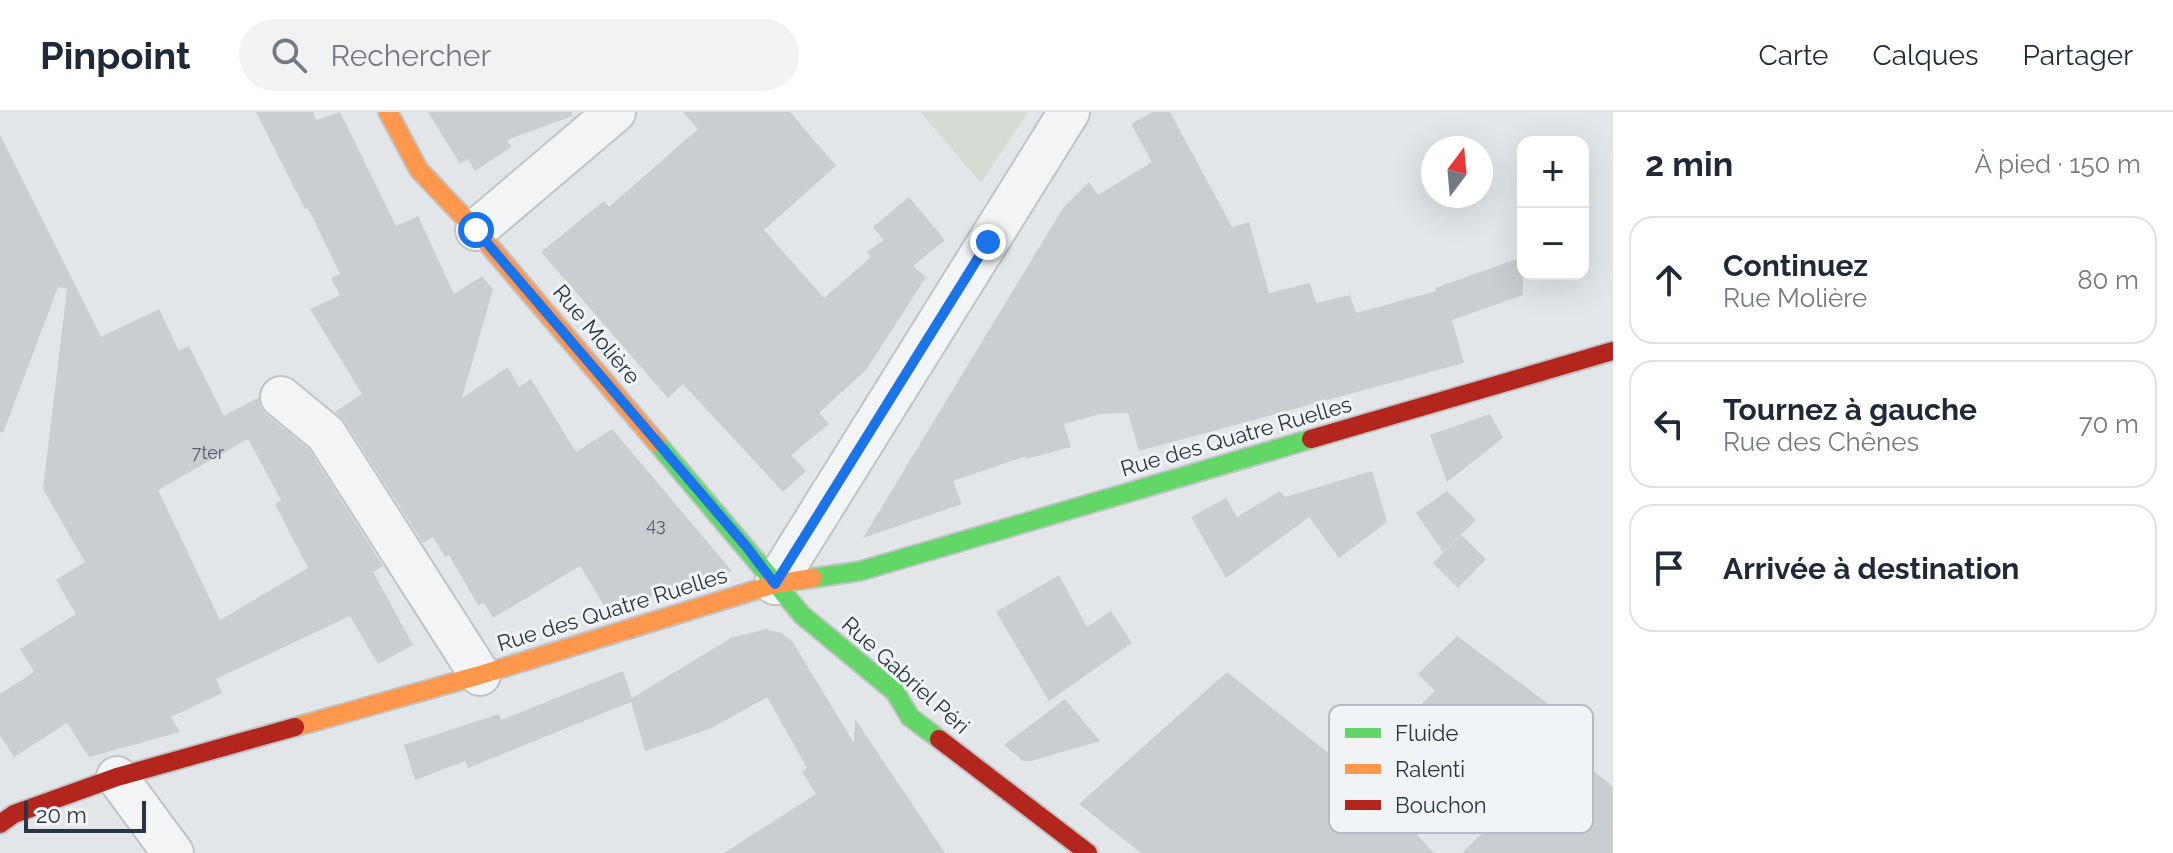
<!DOCTYPE html>
<html lang="fr">
<meta charset="utf-8">
<style>
body{margin:0;font-family:Raleway,sans-serif;background:#f2f2f3;color:#1f2937}
.controls{position:absolute;right:24px;top:24px;display:grid;overflow:hidden;border-radius:16px;box-shadow:0 8px 32px #0002}
.controls button{width:72px;height:72px;display:grid;place-items:center;padding:0;border:0;border-bottom:2px solid #e0e1e3;background:#fff;color:#1f2937;font:40px sans-serif}
.compass{position:absolute;left:1421px;top:24px;width:72px;height:72px;border-radius:50%;background:#fff;box-shadow:0 8px 32px #0002;rotate:16deg}
.scale{position:absolute;left:24px;bottom:20px;width:122px;box-sizing:border-box;padding-left:8px;border:4px solid #293541;border-top:0;font-size:22px;line-height:28px;white-space:nowrap;color:#293541;-webkit-text-stroke:6px #f1f4f7;paint-order:stroke}
.stop{position:absolute;width:24px;height:24px;margin:-18px;border:6px solid #1a73e8;border-radius:50%;background:#fff}
.stop.end{background:#1a73e8;border-color:#fff;box-shadow:0 2px 8px #0008}
.list{margin:0;padding:0;list-style:none}
h2{display:flex;justify-content:space-between;align-items:center;height:104px;margin:0;padding:0 32px;font-size:34px}
h2 small{font-size:26px;font-weight:400;color:#747a83}
.list li{display:grid;grid-template-columns:52px 1fr auto;gap:24px;align-items:center;box-sizing:border-box;height:128px;margin:0 16px 16px;padding:0 16px;border:2px solid #e0e1e3;border-radius:24px}
.list b{display:block;font-size:30px;white-space:nowrap}
.list p{margin:0;font-size:26px;white-space:nowrap;color:#747a83}
.list em{font-size:26px;font-style:normal;color:#747a83}
.icon{flex:none;width:44px;height:44px;fill:none;stroke:currentColor;stroke-width:2;stroke-linecap:round;stroke-linejoin:round}
.map{position:relative;flex:none;width:1613px;height:741px;overflow:hidden}
header{display:flex;align-items:center;gap:48px;box-sizing:border-box;height:112px;padding:0 40px;background:#fff;border-bottom:2px solid #e0e1e3}
header strong{font-size:38px}
nav{display:flex;gap:44px;margin-inline-start:auto;font-size:28px}
.search{width:560px;height:72px;background:#f2f2f3;display:flex;align-items:center;gap:20px;box-sizing:border-box;padding:0 28px;border-radius:44px;color:#747a83;font-size:30px}
main{display:flex}
aside{flex:1;background:#fff}
.map>svg:first-child{display:block}
.green{fill:#d5dcd3}
.building{fill:#cbced0;fill-rule:evenodd}
.lines{fill:none;stroke-linecap:round;stroke-linejoin:round}
.street-casing{stroke:#c1c4c6;stroke-width:44}
.fast-casing{stroke:#c1c4c6;stroke-width:22}
.slow-casing{stroke:#c1c4c6;stroke-width:22}
.jam-casing{stroke:#c1c4c6;stroke-width:22}
.street{stroke:#f2f4f5;stroke-width:40}
.fast{stroke:#63d668;stroke-width:18}
.slow{stroke:#ff974d;stroke-width:18}
.jam{stroke:#b3261e;stroke-width:18}
.route{stroke:#1a73e8;stroke-width:10}
.labels{text-anchor:middle;stroke-width:6;stroke-linejoin:round;paint-order:stroke}
.number-label{font-size:18px;fill:#525c66}
.street-label{font-size:22px;fill:#293541;stroke:#f1f4f7}
.key{fill:#f1f4f7;stroke:#b5bbc0;stroke-width:2}
.key-label{font-size:22px;fill:#293541}
</style>
<header>
<strong>Pinpoint</strong>
<div class="search"><svg class="icon" aria-label="search" viewBox="0 0 24 24"><circle cx="10" cy="10" r="6"/><path d="M15 15l6 6"/></svg>Rechercher</div>
<nav><a>Carte</a><a>Calques</a><a>Partager</a></nav>
</header>
<main>
<div class="map">
<svg width="1613" height="741" viewBox="0 0 1613 741">
<rect width="100%" height="100%" fill="#e3e6e8"/>
<polygon class="green" points="920,0 1028,0 981,71"/>
<g class="building">
<polygon points="256,0 313,0 316,8 340,0 396,114 418,104 454,182 482,164 493,177 462,286 508,255 519,275 531,267 576,340 612,317 732,459 607,498 580,454 493,506 484,491 478,493 449,443 445,445 433,425 423,431 345,310 335,300 362,282 310,197 340,183 331,166 340,162 308,96 305,97"/>
<polygon points="428,0 572,0 572,4 507,28 511,35 475,59 468,47 460,52"/>
<polygon points="683,0 790,0 836,54 764,118 824,186 871,145 867,140 884,128 873,115 909,85 945,128 913,154 926,165 866,258 819,301 829,312 791,343 806,359 783,380 683,272 668,286 541,140 604,89 609,95 698,17"/>
<polygon points="1152,0 1170,0 1232,115 1249,110 1269,181 1310,171 1316,191 1350,183 1356,201 1436,179 1435,176 1523,145 1523,183 1452,208 1464,251 1139,339 1128,301 1100,302 1064,312 1071,335 1026,347 1026,344 953,369 962,392 863,426 1063,96 1089,70 1098,83 1152,50 1131,12"/>
<path d="M0 23 101 225 159 197 179 239 189 234 224 304 259 285 260 294 266 302 309 337 383 454 373 460 413 533 378 552 350 504 216 567 222 581 171 605 180 620 89 645 67 611 14 645 0 623V582L34 560 20 537 76 502 56 468 85 450 43 377 67 177 58 175 3 321 0 320ZM248 327 281 388 275 392 308 456 220 508 158 378Z"/>
<polygon points="1490,302 1503,326 1447,370 1430,323"/>
<polygon points="1372,359 1387,410 1339,446 1309,405 1226,466 1191,405 1226,386 1237,405 1280,379 1285,385"/>
<polygon points="1447,379 1476,408 1443,440 1416,401"/>
<polygon points="1461,423 1486,447 1458,476 1433,451"/>
<polygon points="1059,463 1087,515 1111,499 1132,531 1049,589 996,500"/>
<polygon points="766,517 781,521 792,529 854,631 855,607 945,741 724,741 816,682 802,660 807,656 767,585 712,616 645,639 631,590 468,656 465,649 415,668 404,633 499,602 501,608 623,559 632,586 731,526"/>
<polygon points="1457,524 1578,614 1566,635 1613,675 1613,741 1462,741 1507,697 1448,639 1390,694 1434,741 1141,741 1079,692 1227,560 1352,660 1435,579 1418,562"/>
<polygon points="1065,587 1100,629 1031,649 1023,649 1004,633"/>
</g>
<g class="lines">
<g class="street-casing">
<g id="street">
<polyline points="476,118 615,0"/>
<polyline points="281,285 326,322 480,563"/>
<polyline points="775,472 1069,0"/>
<polyline points="117,665 173,741"/>
</g>
</g>
<g class="fast-casing">
<g id="fast">
<polyline points="657,331 802,503 895,580 910,605 939,627"/>
<polyline points="813,466 860,459 1311,327"/>
</g>
</g>
<g class="slow-casing">
<g id="slow">
<polyline points="388,0 419,58 476,118 657,331"/>
<polyline points="295,615 480,563 775,472 813,466"/>
</g>
</g>
<g class="jam-casing">
<g id="jam">
<polyline points="1311,327 1613,239"/>
<polyline points="939,627 1088,741"/>
<polyline points="0,712 14,702 117,665 295,615"/>
</g>
</g>
<use href="#street" class="street"/>
<use href="#fast" class="fast"/>
<use href="#slow" class="slow"/>
<use href="#jam" class="jam"/>
</g>
<g class="lines">
<polyline class="route" points="476,118 745,433 775,472 988,130"/>
</g>
<g class="labels">
<g class="number-label">
<text x="208" y="347">7ter</text>
<text x="656" y="419">43</text>
</g>
<g class="street-label">
<text transform="translate(597 222) rotate(50)" y="8">Rue Molière</text>
<text transform="translate(1236 324) rotate(-16)" y="8">Rue des Quatre Ruelles</text>
<text transform="translate(612 497) rotate(-17)" y="8">Rue des Quatre Ruelles</text>
<text transform="translate(906 563) rotate(42)" y="8">Rue Gabriel Péri</text>
</g>
</g>
<rect x="1329" y="593" width="264" height="128" rx="12" class="key"/>
<rect x="1345" y="616" width="36" height="10" fill="#63d668"/>
<rect x="1345" y="652" width="36" height="10" fill="#ff974d"/>
<rect x="1345" y="688" width="36" height="10" fill="#b3261e"/>
<g class="key-label">
<text x="1395" y="629">Fluide</text>
<text x="1395" y="665">Ralenti</text>
<text x="1395" y="701">Bouchon</text>
</g>
</svg>
<div class="controls">
<button>+</button>
<button>−</button>
</div>
<svg class="compass" viewBox="-18 -18 36 36"><path d="M0-13l5 13h-10z" fill="#e53935"/><path d="M0 13l5-13h-10z" fill="#747a83"/></svg>
<div class="scale">20 m</div>
<div class="stop" style="left:476px;top:118px"></div>
<div class="stop end" style="left:988px;top:130px"></div>
</div>
<aside>
<h2>2 min<small>À pied · 150 m</small></h2>
<ul class="list">
<li><svg class="icon" aria-label="ahead" viewBox="0 0 24 24"><path d="M12 20V5M6 11l6-6 6 6"/></svg><div><b>Continuez</b><p>Rue Molière</p></div><em>80 m</em></li>
<li><svg class="icon" aria-label="left" viewBox="0 0 24 24"><path d="M17 20v-9H6M10 6l-5 5 5 5"/></svg><div><b>Tournez à gauche</b><p>Rue des Chênes</p></div><em>70 m</em></li>
<li><svg class="icon" aria-label="arrive" viewBox="0 0 24 24"><path d="M6 21V4h12l-3 4 3 4H6"/></svg><div><b>Arrivée à destination</b></div></li>
</ul>
</aside>
</main>
